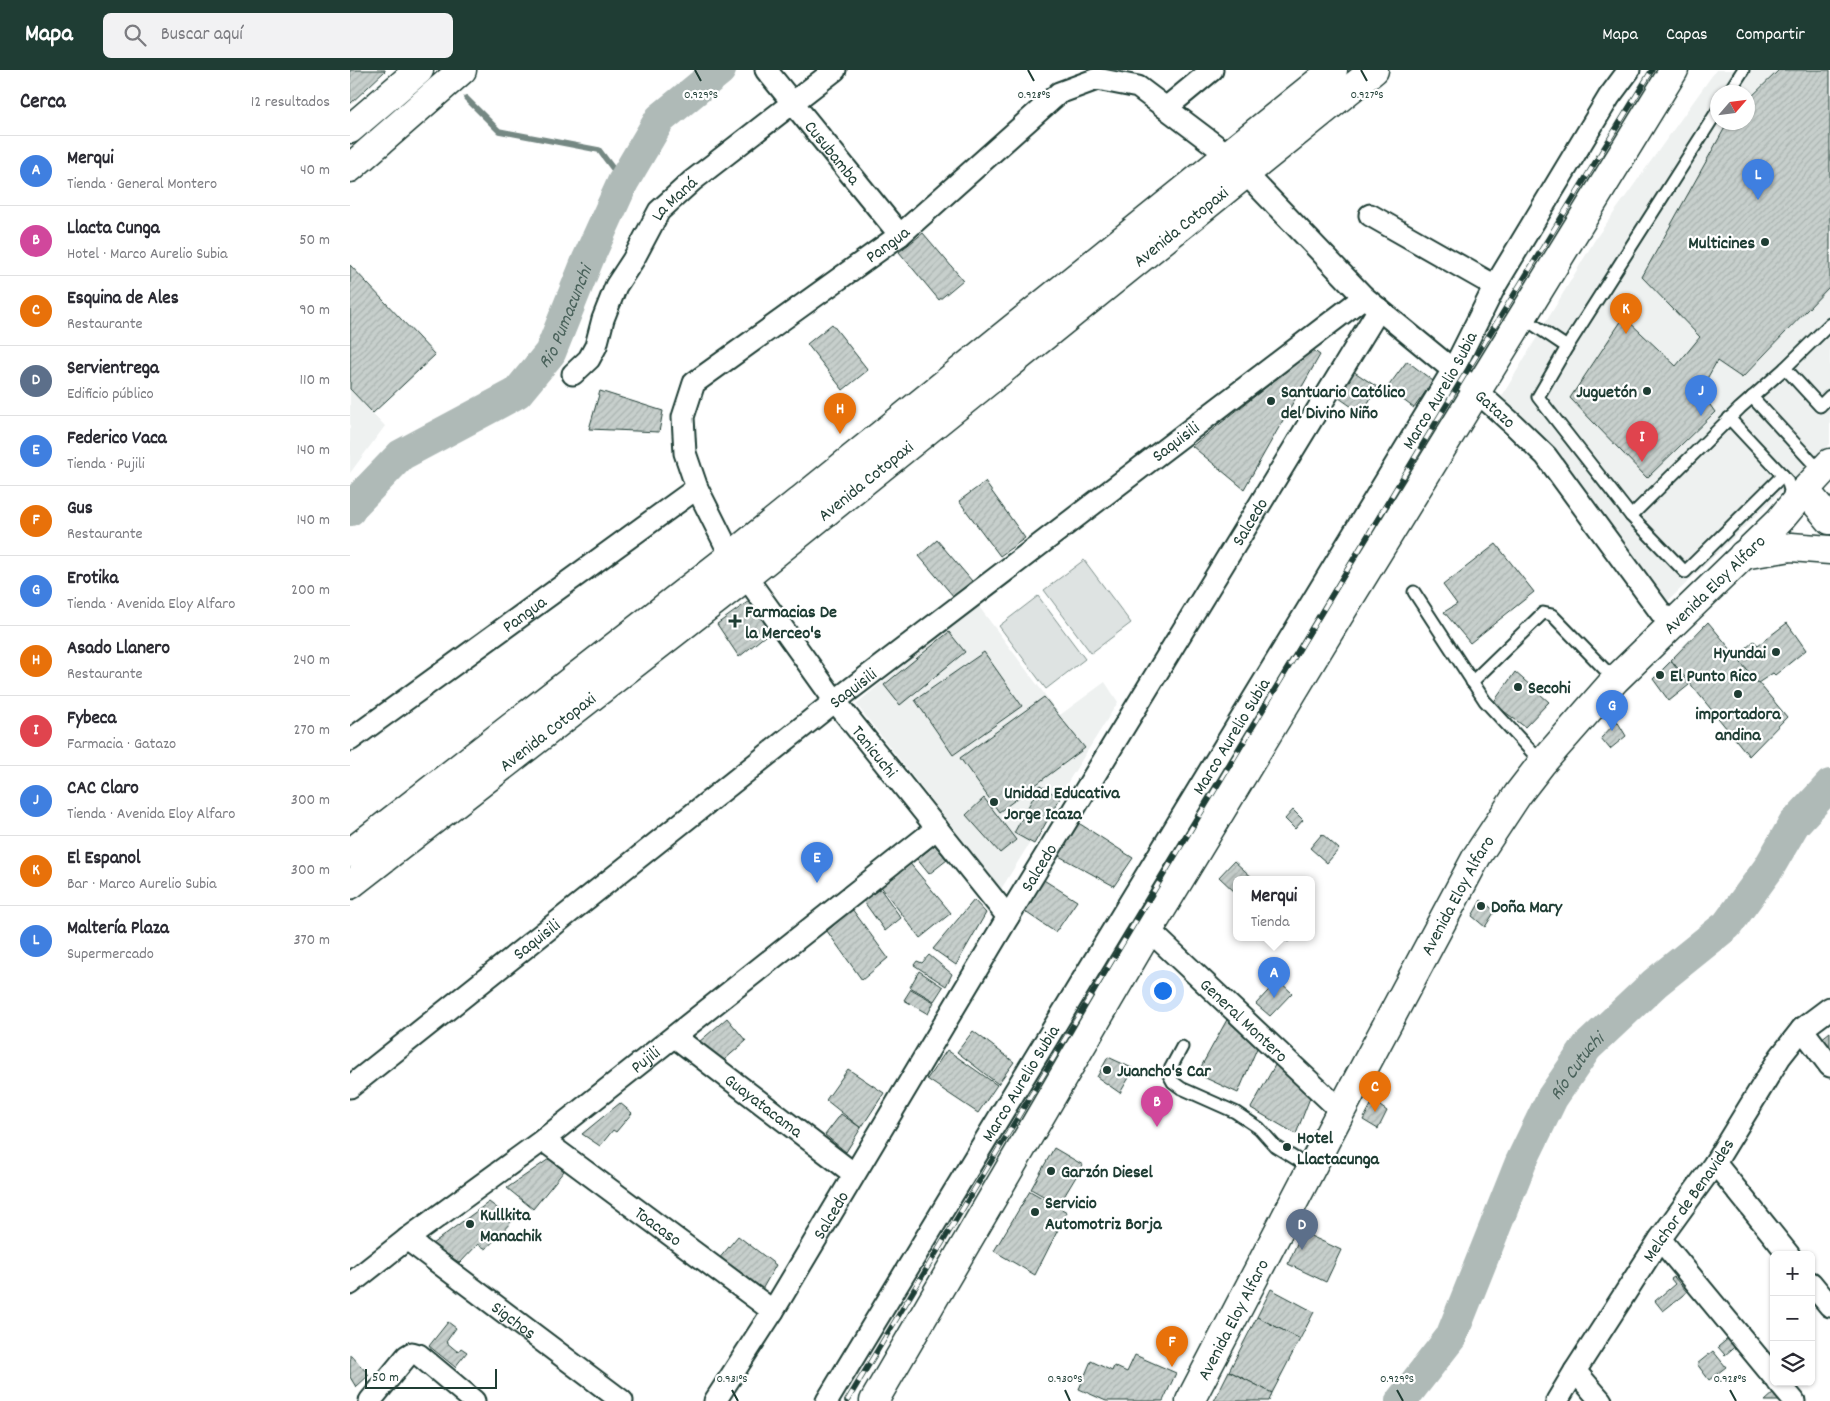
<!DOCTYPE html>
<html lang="es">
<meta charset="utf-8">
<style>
body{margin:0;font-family:Dekko,sans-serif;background:#f2f2f3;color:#2b2b33}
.controls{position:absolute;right:15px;bottom:15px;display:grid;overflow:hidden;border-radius:8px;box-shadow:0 1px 4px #0004}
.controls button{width:45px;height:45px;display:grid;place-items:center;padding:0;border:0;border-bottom:1px solid #e1e1e2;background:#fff;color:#2b2b33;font:25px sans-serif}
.compass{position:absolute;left:1360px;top:15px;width:45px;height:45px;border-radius:50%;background:#fff;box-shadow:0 1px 4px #0004;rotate:62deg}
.scale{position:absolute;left:15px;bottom:12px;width:132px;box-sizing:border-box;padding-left:5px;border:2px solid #1f3d34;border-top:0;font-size:14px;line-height:18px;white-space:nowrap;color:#1f3d34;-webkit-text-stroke:4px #fff;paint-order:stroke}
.you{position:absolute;left:812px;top:920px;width:18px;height:18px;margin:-12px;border:4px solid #fff;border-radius:50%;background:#1a73e8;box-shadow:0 0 0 8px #1a73e833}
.badge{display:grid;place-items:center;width:32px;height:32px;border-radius:50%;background:#1f3d34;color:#fff;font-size:16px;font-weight:700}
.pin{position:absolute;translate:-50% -41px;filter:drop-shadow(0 1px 2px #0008)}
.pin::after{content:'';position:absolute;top:26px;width:18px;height:15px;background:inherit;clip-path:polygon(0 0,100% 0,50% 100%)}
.popup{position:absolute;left:883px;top:806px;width:82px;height:65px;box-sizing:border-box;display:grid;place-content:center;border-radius:8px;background:#fff;filter:drop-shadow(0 1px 4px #0005);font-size:16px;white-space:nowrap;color:#7c7c81}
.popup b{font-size:19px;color:#2b2b33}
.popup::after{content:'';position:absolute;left:50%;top:100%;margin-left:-10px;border:10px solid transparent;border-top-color:#fff}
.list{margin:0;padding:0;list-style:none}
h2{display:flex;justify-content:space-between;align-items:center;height:65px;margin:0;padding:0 20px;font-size:21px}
h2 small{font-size:16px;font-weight:400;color:#7c7c81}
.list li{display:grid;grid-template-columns:32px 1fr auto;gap:15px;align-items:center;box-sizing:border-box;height:70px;padding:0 20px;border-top:1px solid #e1e1e2}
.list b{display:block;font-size:19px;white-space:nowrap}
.list p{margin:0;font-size:16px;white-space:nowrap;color:#7c7c81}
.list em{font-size:16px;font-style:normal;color:#7c7c81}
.icon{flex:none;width:28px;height:28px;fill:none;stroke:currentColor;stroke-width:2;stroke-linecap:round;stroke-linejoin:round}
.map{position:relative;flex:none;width:1480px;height:1331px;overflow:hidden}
header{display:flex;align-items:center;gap:30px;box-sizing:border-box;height:70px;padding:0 25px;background:#1f3d34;color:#fff}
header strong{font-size:24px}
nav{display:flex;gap:28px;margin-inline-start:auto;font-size:18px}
.search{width:350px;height:45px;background:#f2f2f3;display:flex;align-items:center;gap:12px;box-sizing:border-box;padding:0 18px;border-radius:8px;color:#7c7c81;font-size:19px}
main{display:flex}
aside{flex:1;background:#fff}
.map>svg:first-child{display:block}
.built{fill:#eef1f0;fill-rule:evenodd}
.grass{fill:#dee3e2;stroke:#7e908b}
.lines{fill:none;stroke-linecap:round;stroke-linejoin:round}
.stream{stroke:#758883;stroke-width:5.5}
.river{stroke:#afbab7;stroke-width:32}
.building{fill:url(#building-hatch);stroke:#1f3d34}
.lane-casing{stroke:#1f3d34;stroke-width:15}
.street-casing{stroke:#1f3d34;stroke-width:25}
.secondary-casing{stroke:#1f3d34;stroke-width:31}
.primary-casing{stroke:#1f3d34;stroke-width:31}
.lane{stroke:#fff;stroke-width:11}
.street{stroke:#fff;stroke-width:21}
.secondary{stroke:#fff;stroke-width:28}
.primary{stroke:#fff;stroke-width:28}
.rail-casing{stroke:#1f3d34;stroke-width:5.5}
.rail{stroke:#fff;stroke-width:4;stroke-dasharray:11;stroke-linecap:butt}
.ticks{fill:none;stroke:#1f3d34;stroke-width:2}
.poi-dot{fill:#1f3d34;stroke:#fff;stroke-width:2}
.labels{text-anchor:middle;stroke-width:4.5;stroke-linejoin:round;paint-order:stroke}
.street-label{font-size:18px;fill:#1f3d34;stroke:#fff}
.poi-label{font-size:18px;font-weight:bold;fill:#1f3d34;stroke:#fff;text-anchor:start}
.water-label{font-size:19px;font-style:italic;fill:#4a625b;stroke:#fff}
.ticks-label{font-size:12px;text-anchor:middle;fill:#1f3d34;stroke:#fff;stroke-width:4.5;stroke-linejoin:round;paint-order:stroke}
</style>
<header>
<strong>Mapa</strong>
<div class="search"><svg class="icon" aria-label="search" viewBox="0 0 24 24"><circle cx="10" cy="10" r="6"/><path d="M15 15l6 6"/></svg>Buscar aquí</div>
<nav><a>Mapa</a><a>Capas</a><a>Compartir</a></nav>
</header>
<main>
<aside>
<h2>Cerca<small>12 resultados</small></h2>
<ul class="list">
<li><span class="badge" style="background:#3f7fe0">A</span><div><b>Merqui</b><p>Tienda · General Montero</p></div><em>40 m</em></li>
<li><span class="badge" style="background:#d1479c">B</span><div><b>Llacta Cunga</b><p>Hotel · Marco Aurelio Subia</p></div><em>50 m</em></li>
<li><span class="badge" style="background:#e8710a">C</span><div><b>Esquina de Ales</b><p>Restaurante</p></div><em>90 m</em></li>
<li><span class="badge" style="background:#5c6f8a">D</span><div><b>Servientrega</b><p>Edificio público</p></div><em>110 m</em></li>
<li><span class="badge" style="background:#3f7fe0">E</span><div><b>Federico Vaca</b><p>Tienda · Pujili</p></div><em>140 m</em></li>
<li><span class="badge" style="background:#e8710a">F</span><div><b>Gus</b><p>Restaurante</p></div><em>140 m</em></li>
<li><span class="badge" style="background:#3f7fe0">G</span><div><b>Erotika</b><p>Tienda · Avenida Eloy Alfaro</p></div><em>200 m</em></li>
<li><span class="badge" style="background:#e8710a">H</span><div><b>Asado Llanero</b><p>Restaurante</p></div><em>240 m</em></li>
<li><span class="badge" style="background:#e0444e">I</span><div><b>Fybeca</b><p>Farmacia · Gatazo</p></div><em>270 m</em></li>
<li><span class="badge" style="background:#3f7fe0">J</span><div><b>CAC Claro</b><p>Tienda · Avenida Eloy Alfaro</p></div><em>300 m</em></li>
<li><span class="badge" style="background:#e8710a">K</span><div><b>El Espanol</b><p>Bar · Marco Aurelio Subia</p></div><em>300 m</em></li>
<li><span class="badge" style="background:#3f7fe0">L</span><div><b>Maltería Plaza</b><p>Supermercado</p></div><em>370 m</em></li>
</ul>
</aside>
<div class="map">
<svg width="1480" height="1331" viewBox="0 0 1480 1331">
<defs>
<pattern id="building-hatch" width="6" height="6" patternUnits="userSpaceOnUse" patternTransform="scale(1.25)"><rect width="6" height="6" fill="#c7cfcc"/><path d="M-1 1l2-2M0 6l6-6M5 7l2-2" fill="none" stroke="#aab3b0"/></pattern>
</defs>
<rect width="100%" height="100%" fill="#fff"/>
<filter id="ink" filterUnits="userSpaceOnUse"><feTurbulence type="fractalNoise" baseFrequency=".02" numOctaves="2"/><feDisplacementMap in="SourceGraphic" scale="10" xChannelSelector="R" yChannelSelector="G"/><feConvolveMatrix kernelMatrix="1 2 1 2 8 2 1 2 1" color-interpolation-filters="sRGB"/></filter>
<g filter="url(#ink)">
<g class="built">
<path d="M1366 0H1480V374L1318 531 1303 521 1239 428 1152 326 1246 168ZM1368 22H1398V52H1368Z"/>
<polygon points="0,320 35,356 0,403"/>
<polygon points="627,534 710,645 755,612 768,632 651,819 506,634"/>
</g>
<g class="grass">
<polygon points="734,490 781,553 741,583 694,520"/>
<polygon points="688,526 735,589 696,619 649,556"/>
</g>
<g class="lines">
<polyline class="stream" points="116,28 149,61 249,80 273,112"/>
<g class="river">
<path id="s1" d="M0 440 2 436 51 385 167 323 200 283 238 189 273 112 310 49 370 0"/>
<path id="s2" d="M1051 1331 1101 1267 1171 1092 1202 1028 1237 977 1305 913 1377 855 1418 799 1444 754 1480 715"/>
</g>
</g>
<g class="building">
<polygon points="0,0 35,0 35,1 0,34"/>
<polygon points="1429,0 1480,0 1480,218 1479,217 1392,308 1367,291 1350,321 1365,342 1297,408 1220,328 1274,247 1326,296 1350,267 1292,207 1378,52 1398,52 1398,30"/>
<polygon points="573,163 613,210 589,230 549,182"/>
<polygon points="0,195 85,285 23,343 0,319"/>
<polygon points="482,254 518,300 493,320 457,274"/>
<polygon points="963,280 970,285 894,419 842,376"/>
<polygon points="1057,291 1083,311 1064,338 1037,318"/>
<polygon points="1000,299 1027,317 1012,344 982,323"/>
<polygon points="250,321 313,341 309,362 239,359"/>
<polygon points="635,412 675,468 650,486 609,431"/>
<polygon points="587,470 622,511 604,527 569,486"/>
<polygon points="1146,474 1184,522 1120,573 1094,542 1107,534 1093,515"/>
<polygon points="399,531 421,561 389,587 367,554"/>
<polygon points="1358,552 1437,647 1399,686 1321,590"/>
<polygon points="1437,553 1456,580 1425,605 1423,603 1408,613 1386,587 1404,571 1408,575"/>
<polygon points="599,562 615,582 550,635 534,615"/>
<polygon points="634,582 672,636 603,685 565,630"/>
<polygon points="1321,591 1339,615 1319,631 1303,609"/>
<polygon points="1165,602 1199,632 1175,657 1143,633"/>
<polygon points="694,627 735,678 649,742 610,688"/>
<polygon points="1267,651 1276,666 1260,679 1251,668"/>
<polygon points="690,715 710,728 684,774 664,763"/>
<polygon points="634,728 666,770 650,783 616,745"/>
<polygon points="943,740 953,750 945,759 935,749"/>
<polygon points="727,752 783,788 764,816 707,785"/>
<polygon points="972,764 989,779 977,793 960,778"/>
<polygon points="585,775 597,790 579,804 567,789"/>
<polygon points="558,791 601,843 570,868 529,814"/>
<polygon points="884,791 904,809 886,809 886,823 869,807"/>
<polygon points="689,807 727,831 708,859 707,859 705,862 671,839"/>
<polygon points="529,817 551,848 535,861 512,829"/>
<polygon points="624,830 636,843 606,895 583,879"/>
<polygon points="1131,830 1145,841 1135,857 1122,846"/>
<polygon points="502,839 538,888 512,910 477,861"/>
<polygon points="933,867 943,867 938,872"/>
<polygon points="579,885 602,904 596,916 564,895 567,891 572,893"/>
<polygon points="569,901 593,917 584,931 560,917"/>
<polygon points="928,910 942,923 920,946 906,934"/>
<polygon points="561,919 584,932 578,944 554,930"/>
<polygon points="879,946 910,971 888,1023 847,1004"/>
<polygon points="377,948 396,971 374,990 349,972"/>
<polygon points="623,961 664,992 648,1014 607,982"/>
<polygon points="1480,962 1480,990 1466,973"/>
<polygon points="597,980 647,1015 628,1043 577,1009"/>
<polygon points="758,987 784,999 770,1023 747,1007"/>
<polygon points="929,988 963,1020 946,1064 901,1038"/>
<polygon points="498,999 534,1023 511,1058 476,1030"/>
<polygon points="1023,1031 1037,1041 1028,1059 1013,1050"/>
<polygon points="270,1033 282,1043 266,1062 263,1060 250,1076 232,1064"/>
<polygon points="491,1044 511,1058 496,1082 475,1065"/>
<polygon points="704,1078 733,1095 709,1135 681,1119"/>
<polygon points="199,1089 214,1101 183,1139 157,1118"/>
<polygon points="680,1121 717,1142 685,1205 644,1181"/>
<polygon points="139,1132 163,1150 136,1179 128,1174 110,1193 82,1174"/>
<polygon points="952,1162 991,1180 976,1212 938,1194"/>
<polygon points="388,1166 426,1195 410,1223 368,1190"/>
<polygon points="1324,1207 1337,1222 1313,1241 1305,1231 1325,1214 1321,1209"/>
<polygon points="921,1219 964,1242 950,1269 907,1247"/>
<polygon points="907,1247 950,1269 922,1323 879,1301"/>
<polygon points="98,1252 106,1258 96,1272 108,1282 111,1278 117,1282 105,1297 79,1276"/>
<polygon points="1381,1266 1388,1274 1375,1285 1368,1277"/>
<polygon points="1363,1281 1376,1297 1359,1310 1347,1294"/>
<polygon points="0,1284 19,1305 6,1317 0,1307"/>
<polygon points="785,1285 826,1303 813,1331 756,1331 729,1319 741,1291 762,1301 764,1296 777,1302"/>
<polygon points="879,1301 922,1323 919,1331 864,1331"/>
<polygon points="1425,1322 1432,1331 1415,1331"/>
</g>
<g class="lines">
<g class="lane-casing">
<g id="lane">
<polyline points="1379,22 1393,0"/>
<polyline points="1368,40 1217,277 1188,327 1281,446 1335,502 1433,405"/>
<polyline points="1172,247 1217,277"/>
<polyline points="1435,298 1470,336 1480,326"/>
<polyline points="1402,327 1471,402"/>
<polyline points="1379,348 1437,410 1440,420 1438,430"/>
<polyline points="1281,446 1390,338 1435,298 1480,254"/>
<polyline points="1064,522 1135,631 1192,693"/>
<polyline points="1122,612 1193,543 1202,545 1265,610"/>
<polyline points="832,977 818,1003 823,1012 831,1018 885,1042 909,1058 925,1076 961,1098"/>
</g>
</g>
<g class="street-casing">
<g id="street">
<path id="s3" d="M416 0 550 165"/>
<polyline points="816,38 862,0"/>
<polyline points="1020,145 1145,216"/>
<path id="s4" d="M223 304 239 289 246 276 253 249 266 216 283 190 309 141 342 111 485 0"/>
<path id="s5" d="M0 670 347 418"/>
<path id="s6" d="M658 847 485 631 381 486 347 418 335 383 333 347 344 313 550 165 709 23 747 9 788 17 878 85 1014 227 1103 300 1164 355 1196 386 1320 555"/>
<path id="s7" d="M799 860 991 1041"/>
<polyline points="1452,959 1480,996"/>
<path id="s8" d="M325 967 504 1104"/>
<path id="s9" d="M0 1017 485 631 1014 227"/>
<path id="s10" d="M193 1070 423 1241"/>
<polyline points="1365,1093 1439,1185"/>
<path id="s11" d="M57 1169 272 1331"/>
<polyline points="1310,1169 1424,1307"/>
<polyline points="1461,1213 1480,1236"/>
<path id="s12" d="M0 1214 57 1169 193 1070 587 758"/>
<polyline points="1225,1301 1251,1331"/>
<polyline points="1428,1312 1444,1331"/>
<polyline points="20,1331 57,1286 62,1283 69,1285 124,1331"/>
<path id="s13" d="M365 1331 423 1241 658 847 1029 239"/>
<path id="s14" d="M477 1331 1103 300 1145 216 1259 27 1279 0"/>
<path id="s15" d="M1207 1331 1225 1301 1310 1169 1365 1093 1430 987 1452 959 1480 938"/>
</g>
</g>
<g class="secondary-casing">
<g id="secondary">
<polyline points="0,59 69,0"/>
<polyline points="0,98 112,0"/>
<polyline points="1455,420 1480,450"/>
<polyline points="0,783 381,486 983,0"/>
<path id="s16" d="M0 815 397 506 1024 0"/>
<polyline points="524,1331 799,860 985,552 1324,0"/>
</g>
</g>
<g class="primary-casing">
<g id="primary">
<polyline points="1393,485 1441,477 1480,480"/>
<path id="s17" d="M840 1331 991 1041 1127 786 1168 724 1192 693 1265 610 1429 451 1455 420 1480 393"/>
</g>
</g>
<use href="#lane" class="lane"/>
<use href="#street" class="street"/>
<use href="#secondary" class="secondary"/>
<use href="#primary" class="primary"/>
<g class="rail-casing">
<polyline id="rail" points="497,1331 1112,309 1302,0"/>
</g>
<use href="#rail" class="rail"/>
</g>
</g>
<path class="ticks" d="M345 0 351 11M678 0 684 11M1011 0 1017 11M382 1320 388 1331M715 1320 720 1331M1047 1320 1053 1331M1380 1320 1386 1331"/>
<g class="poi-dot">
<circle cx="1415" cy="172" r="5"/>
<circle cx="1297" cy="321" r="5"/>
<circle cx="921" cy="331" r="5"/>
<path d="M382.5 543.5h5v5h5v5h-5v5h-5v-5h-5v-5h5z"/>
<circle cx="1426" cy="582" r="5"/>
<circle cx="1310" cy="605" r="5"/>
<circle cx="1168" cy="617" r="5"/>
<circle cx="1388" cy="624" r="5"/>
<circle cx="644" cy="732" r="5"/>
<circle cx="1131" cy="836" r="5"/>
<circle cx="757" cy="1000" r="5"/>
<circle cx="937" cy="1077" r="5"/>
<circle cx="701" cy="1101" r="5"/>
<circle cx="685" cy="1142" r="5"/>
<circle cx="120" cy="1154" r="5"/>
</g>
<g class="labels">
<g class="street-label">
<text dy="6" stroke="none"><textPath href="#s3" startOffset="106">Cusubamba</textPath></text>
<text dy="6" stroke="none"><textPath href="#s4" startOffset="206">La Maná</textPath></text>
<text dy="6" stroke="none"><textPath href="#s16" startOffset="1060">Avenida Cotopaxi</textPath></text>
<text dy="6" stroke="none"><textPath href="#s6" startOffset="878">Pangua</textPath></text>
<text dy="6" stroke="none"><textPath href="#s14" startOffset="1182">Marco Aurelio Subia</textPath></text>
<text dy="6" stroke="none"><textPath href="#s6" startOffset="1671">Gatazo</textPath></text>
<text dy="6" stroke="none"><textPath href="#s9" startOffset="1048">Saquisili</textPath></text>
<text dy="6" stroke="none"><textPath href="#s16" startOffset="655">Avenida Cotopaxi</textPath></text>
<text dy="6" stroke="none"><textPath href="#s13" startOffset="1029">Salcedo</textPath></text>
<text dy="6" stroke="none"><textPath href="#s17" startOffset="978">Avenida Eloy Alfaro</textPath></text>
<text dy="6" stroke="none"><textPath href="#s5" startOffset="215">Pangua</textPath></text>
<text dy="6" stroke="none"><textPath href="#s9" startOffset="642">Saquisili</textPath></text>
<text dy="6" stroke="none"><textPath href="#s16" startOffset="250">Avenida Cotopaxi</textPath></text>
<text dy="6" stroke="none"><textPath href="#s14" startOffset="778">Marco Aurelio Subia</textPath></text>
<text transform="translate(525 681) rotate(51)" y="6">Tanicuchi</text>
<text dy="6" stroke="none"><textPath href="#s13" startOffset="624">Salcedo</textPath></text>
<text dy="6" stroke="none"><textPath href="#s17" startOffset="572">Avenida Eloy Alfaro</textPath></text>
<text dy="6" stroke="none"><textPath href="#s9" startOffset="238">Saquisili</textPath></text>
<text dy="6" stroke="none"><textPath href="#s7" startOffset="131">General Montero</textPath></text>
<text dy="6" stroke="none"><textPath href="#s12" startOffset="371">Pujili</textPath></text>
<text dy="6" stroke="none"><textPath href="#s14" startOffset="372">Marco Aurelio Subia</textPath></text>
<text dy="6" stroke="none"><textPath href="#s8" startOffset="112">Guayatacama</textPath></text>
<text dy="6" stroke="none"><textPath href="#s15" startOffset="240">Melchor de Benavides</textPath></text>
<text dy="6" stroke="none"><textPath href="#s13" startOffset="219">Salcedo</textPath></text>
<text dy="6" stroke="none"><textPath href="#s10" startOffset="144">Toacaso</textPath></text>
<text dy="6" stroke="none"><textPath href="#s17" startOffset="92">Avenida Eloy Alfaro</textPath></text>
<text dy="6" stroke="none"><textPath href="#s11" startOffset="134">Sigchos</textPath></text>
</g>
<g class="poi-label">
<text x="1405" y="178" text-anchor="end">Multicines</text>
<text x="931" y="327">Santuario Católico<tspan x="931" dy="21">del Divino Niño</tspan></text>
<text x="1287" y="327" text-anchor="end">Juguetón</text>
<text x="395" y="547">Farmacias De<tspan x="395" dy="21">la Merceo's</tspan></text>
<text x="1416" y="588" text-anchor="end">Hyundai</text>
<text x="1320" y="611">El Punto Rico</text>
<text x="1178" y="623">Secohi</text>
<text x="1388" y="649" text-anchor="middle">importadora<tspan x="1388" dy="21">andina</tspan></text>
<text x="654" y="728">Unidad Educativa<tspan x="654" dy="21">Jorge Icaza</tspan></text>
<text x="1141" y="842">Doña Mary</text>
<text x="767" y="1006">Juancho's Car</text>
<text x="947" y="1073">Hotel<tspan x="947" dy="21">Llactacunga</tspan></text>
<text x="711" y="1107">Garzón Diesel</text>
<text x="695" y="1138">Servicio<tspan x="695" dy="21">Automotriz Borja</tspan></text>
<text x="130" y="1150">Kullkita<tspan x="130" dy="21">Manachik</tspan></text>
</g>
<g class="water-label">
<text dy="7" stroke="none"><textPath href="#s1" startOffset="298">Rio Pumacunchi</textPath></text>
<text dy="7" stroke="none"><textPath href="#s2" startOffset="381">Río Cutuchi</textPath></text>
</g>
</g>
<g class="ticks-label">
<text x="351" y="28">0.929°S</text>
<text x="684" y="28">0.928°S</text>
<text x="1017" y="28">0.927°S</text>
<text x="382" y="1312">0.931°S</text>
<text x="715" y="1312">0.930°S</text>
<text x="1047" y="1312">0.929°S</text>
<text x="1380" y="1312">0.928°S</text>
</g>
</svg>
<div class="controls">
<button>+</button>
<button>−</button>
<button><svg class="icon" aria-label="layers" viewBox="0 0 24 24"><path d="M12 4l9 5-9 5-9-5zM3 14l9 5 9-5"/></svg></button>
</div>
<svg class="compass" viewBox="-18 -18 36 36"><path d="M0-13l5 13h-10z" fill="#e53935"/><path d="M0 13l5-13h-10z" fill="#7c7c81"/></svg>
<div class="scale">50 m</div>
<div class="you"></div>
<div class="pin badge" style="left:924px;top:928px;background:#3f7fe0">A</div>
<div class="popup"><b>Merqui</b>Tienda</div>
<div class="pin badge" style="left:807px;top:1057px;background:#d1479c">B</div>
<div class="pin badge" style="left:1025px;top:1042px;background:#e8710a">C</div>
<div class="pin badge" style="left:952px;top:1180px;background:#5c6f8a">D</div>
<div class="pin badge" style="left:467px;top:813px;background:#3f7fe0">E</div>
<div class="pin badge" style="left:822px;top:1297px;background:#e8710a">F</div>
<div class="pin badge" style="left:1262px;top:661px;background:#3f7fe0">G</div>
<div class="pin badge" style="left:490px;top:364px;background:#e8710a">H</div>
<div class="pin badge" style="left:1292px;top:392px;background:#e0444e">I</div>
<div class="pin badge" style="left:1351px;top:346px;background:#3f7fe0">J</div>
<div class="pin badge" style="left:1276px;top:264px;background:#e8710a">K</div>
<div class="pin badge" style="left:1408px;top:130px;background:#3f7fe0">L</div>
</div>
</main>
